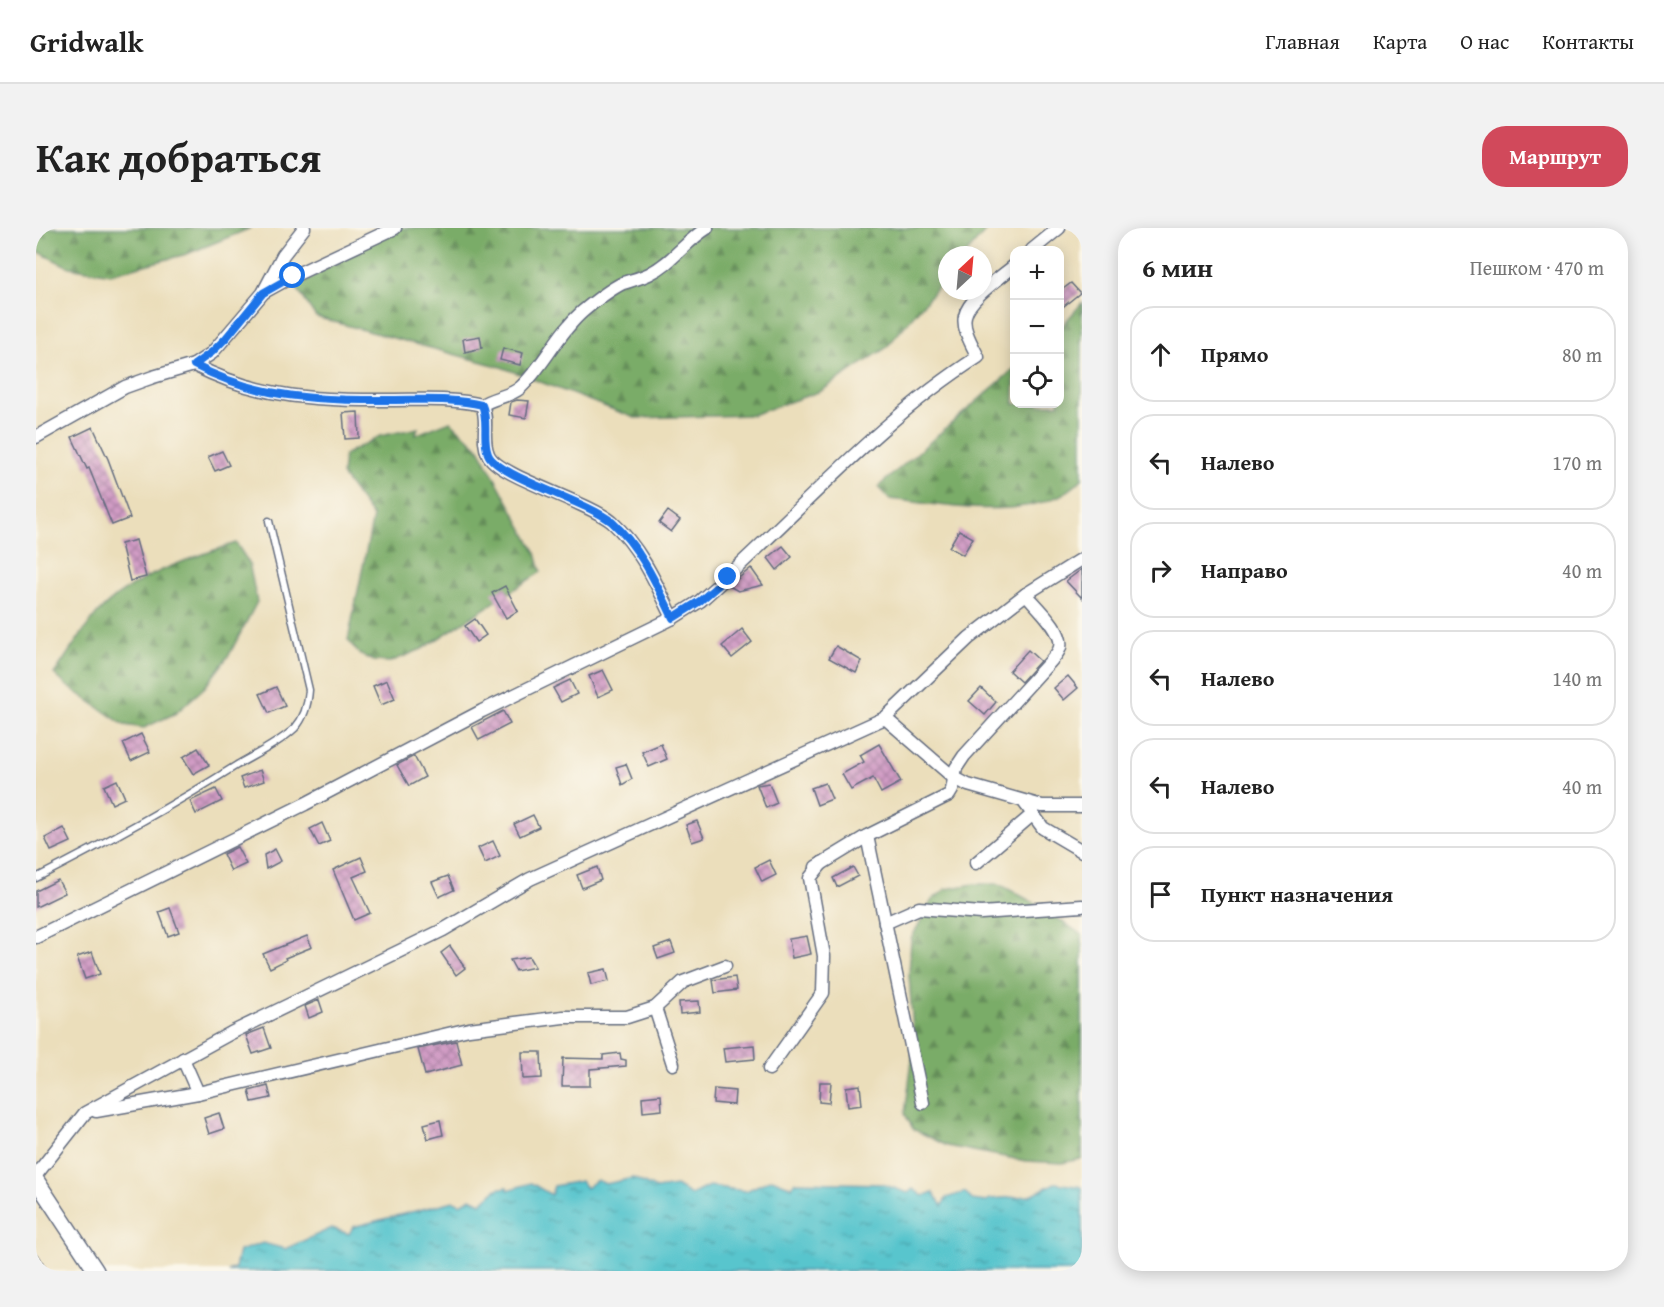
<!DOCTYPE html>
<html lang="ru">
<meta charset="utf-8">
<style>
body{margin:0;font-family:"Gentium Book Plus",serif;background:#f2f2f2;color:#222}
.controls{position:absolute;right:18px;top:18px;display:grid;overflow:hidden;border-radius:12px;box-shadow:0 3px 15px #0003}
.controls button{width:54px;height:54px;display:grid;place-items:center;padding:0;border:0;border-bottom:2px solid #e0e0e0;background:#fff;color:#222;font:30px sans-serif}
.compass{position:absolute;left:902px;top:18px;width:54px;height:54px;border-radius:50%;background:#fff;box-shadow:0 3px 15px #0003;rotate:26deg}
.stop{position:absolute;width:18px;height:18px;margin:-14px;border:4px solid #1a73e8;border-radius:50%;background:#fff}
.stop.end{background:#1a73e8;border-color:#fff;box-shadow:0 2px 6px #0008}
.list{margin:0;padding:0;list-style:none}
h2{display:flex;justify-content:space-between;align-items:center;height:78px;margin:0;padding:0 24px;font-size:26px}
h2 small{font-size:20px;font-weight:400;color:#767676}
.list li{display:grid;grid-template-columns:39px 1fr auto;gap:18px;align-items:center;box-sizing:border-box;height:96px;margin:0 12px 12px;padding:0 12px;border:2px solid #e0e0e0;border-radius:24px}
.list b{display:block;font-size:22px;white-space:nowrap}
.list em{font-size:20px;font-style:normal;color:#767676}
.icon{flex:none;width:33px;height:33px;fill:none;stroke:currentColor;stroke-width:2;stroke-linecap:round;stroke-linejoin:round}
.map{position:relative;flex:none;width:1046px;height:1043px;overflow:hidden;border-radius:24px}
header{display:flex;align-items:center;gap:36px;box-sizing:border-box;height:84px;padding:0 30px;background:#fff;border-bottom:2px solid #e0e0e0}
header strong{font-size:28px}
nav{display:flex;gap:33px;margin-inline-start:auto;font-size:21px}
.intro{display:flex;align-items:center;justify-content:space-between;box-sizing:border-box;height:144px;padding:0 36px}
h1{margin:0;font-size:42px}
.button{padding:15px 27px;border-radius:24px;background:#d1495b;color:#fff;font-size:21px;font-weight:700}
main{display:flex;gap:36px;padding:0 36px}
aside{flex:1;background:#fff;border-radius:24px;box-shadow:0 3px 15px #0003}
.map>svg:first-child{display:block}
.forest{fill:url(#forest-firs);stroke:#4a6e62;stroke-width:1.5}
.water{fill:url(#water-ripples);stroke:#3a7a96;stroke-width:1.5}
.building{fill:url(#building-cross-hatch)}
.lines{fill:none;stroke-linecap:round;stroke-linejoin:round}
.service-casing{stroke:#646c7f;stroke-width:9}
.minor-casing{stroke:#646c7f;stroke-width:15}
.tertiary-casing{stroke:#646c7f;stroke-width:18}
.service{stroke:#fff;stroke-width:6}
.minor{stroke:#fff;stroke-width:12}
.tertiary{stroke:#fff;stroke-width:15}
.route{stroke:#1a73e8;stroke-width:8}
</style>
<header>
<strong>Gridwalk</strong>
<nav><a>Главная</a><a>Карта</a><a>О нас</a><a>Контакты</a></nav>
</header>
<div class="intro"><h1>Как добраться</h1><a class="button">Маршрут</a></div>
<main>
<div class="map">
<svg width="1046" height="1043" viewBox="0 0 1046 1043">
<defs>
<pattern id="forest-firs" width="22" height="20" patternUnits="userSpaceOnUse" patternTransform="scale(1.5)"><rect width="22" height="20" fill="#7aac67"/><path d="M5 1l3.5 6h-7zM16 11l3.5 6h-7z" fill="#638c58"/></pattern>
<pattern id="water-ripples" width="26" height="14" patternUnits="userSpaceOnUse" patternTransform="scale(1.5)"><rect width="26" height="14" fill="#58c5cd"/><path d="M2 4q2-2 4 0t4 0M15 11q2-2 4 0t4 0" fill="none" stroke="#48a0aa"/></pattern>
<pattern id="building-cross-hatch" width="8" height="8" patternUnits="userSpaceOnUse" patternTransform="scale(1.5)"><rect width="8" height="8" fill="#d19cc5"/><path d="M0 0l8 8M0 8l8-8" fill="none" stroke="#a980a3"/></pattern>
</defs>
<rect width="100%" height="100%" fill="#fbf7ec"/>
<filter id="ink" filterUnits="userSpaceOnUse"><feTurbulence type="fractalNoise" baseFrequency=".0167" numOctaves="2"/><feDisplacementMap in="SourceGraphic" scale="12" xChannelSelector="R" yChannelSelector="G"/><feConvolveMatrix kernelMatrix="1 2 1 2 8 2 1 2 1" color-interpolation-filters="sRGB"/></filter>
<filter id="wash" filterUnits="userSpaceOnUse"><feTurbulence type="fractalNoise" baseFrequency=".008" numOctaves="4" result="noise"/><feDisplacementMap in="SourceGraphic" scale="24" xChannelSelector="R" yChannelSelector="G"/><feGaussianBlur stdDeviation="1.35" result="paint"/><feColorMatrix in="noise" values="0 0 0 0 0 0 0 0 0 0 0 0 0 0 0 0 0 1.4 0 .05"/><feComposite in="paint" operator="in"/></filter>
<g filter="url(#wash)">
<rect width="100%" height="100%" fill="#ebdebb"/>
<g class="forest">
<polygon points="0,0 215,0 151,26 74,46 33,39 0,23"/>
<polygon points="355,0 952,0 929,27 911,27 911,48 850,120 785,163 716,187 599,190 465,139 280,89 260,59"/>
<path d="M1046 75V251C1005 297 908 277 853 271L842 259 978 141V176H1023L1024 100Z"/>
<polygon points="414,193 442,219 500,325 505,344 386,421 354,434 338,433 323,426 312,412 337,289 306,247 308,227 344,208 382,200 379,207"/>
<path d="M200 315 213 335 221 374 193 427 169 459 140 485 108 500 88 497 30 457 18 446C32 426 45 404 61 386 92 350 157 329 200 315Z"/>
<polygon points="938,656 963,656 1000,676 1046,707 1046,931 1026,935 990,933 911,918 877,901 869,886 878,816 873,747 875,711 896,672 910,661"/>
</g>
<polygon class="water" points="597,950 620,961 640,958 655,967 673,958 710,963 736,951 756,959 759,954 846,956 872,965 877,961 887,968 897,964 906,978 910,970 929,964 936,972 950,974 954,971 993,968 1019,955 1046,959 1046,1043 192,1043 199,1040 203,1023 227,1015 249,1021 296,1000 313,1006 317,999 418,973 425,976 435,970 445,975 461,961 471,959 472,962 495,955 515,967 518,958 545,953 550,960 561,952 570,956"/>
<g id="blocks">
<g class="building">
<polygon points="1035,55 1044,65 1023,82 1023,64"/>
<polygon points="444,108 446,120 429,124 427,111"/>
<polygon points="467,120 487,125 484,137 464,132"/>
<polygon points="481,172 493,173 490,190 473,187 475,174"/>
<polygon points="322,184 323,210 309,211 307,185"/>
<polygon points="57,199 72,231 94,290 76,297 53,240 51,241 36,209"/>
<polygon points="186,223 193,237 179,243 172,229"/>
<polygon points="632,283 644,292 635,304 623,295"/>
<polygon points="923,302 937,310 927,327 913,319"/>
<polygon points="100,312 110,349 94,353 85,316"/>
<polygon points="747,318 756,329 741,342 732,330"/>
<polygon points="715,340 727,357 702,363 693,358"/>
<polygon points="1046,341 1046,370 1030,353"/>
<polygon points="469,358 482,383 470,390 456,365"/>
<polygon points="439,391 450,407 440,414 429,398"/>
<polygon points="706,401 716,414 696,430 686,418"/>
<polygon points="800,418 826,433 820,445 793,430"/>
<polygon points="992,422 1004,433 985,454 973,443"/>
<polygon points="567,442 577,462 562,469 553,448"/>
<polygon points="1032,448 1042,460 1028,472 1018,460"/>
<polygon points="351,452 359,471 345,477 337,458"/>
<polygon points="534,452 541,466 525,474 517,460"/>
<polygon points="240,459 249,478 233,485 224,466"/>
<polygon points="945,460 960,474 949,487 933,473"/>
<polygon points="467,483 474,496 443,512 436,499"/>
<polygon points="105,506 114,524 95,533 87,515"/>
<polygon points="625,516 631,531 613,539 606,524"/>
<polygon points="843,516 865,554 845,565 837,550 815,562 806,546 828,534 824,527"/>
<polygon points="162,520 173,537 157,546 147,529"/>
<polygon points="378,528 389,549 373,558 361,537"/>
<polygon points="590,536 596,551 586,557 580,539"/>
<polygon points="224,542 228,553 208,560 204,550"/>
<polygon points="81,552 89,570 76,576 68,558"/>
<polygon points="733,555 741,575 730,580 721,557"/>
<polygon points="789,555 796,571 781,577 775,560"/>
<polygon points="180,561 186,573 160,586 154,573"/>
<polygon points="497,587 503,599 484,608 478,596"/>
<polygon points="661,593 668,610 656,614 650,597"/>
<polygon points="286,595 294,613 283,618 274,601"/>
<polygon points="28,600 35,614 15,623 9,610"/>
<polygon points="457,613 464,628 449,635 442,620"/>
<polygon points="201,619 210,636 195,643 187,626"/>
<polygon points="239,621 245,633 230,641 228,627"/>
<polygon points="325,629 331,643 317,649 334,685 318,692 297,642"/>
<polygon points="733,632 740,647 726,654 719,639"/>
<polygon points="561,639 565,652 546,660 541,647"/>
<polygon points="817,639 822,648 801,659 797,650"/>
<polygon points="412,648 418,662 403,669 396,654"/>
<polygon points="22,652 29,665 0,679 0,663"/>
<polygon points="134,680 143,704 132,708 123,684"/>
<polygon points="271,708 276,719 249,730 250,732 234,740 227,726"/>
<polygon points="771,708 775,726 756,730 753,711"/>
<polygon points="635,714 639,725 622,731 618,720"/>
<polygon points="414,718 429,740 420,747 405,725"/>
<polygon points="56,724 64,746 49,751 41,729"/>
<polygon points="493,729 499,739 480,743 474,732"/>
<polygon points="570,741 573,753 555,757 552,745"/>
<polygon points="699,749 701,762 679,765 677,752"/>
<polygon points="283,772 287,784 273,790 269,778"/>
<polygon points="663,773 664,784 644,786 643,774"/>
<polygon points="228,800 235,820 217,826 210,807"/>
<polygon points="420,813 426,837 389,847 382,821"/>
<polygon points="718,817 719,831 689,834 687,820"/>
<polygon points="486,824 505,824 506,850 487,851"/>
<polygon points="584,825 585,831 590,832 590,838 554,841 554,858 526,858 527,830 567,831 567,827"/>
<polygon points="784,854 795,854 793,875 783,874"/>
<polygon points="824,857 826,877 812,879 810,859"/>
<polygon points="232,858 235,870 216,874 213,863"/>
<polygon points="678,861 699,863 698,877 677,875"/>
<polygon points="625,867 626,882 607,884 606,869"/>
<polygon points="183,885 188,901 173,906 168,890"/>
<polygon points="404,892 407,907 392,911 388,896"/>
</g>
</g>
</g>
<g filter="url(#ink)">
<use href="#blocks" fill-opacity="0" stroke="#646c7f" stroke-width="1.5"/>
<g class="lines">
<g class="service-casing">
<g id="service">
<path d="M0 650C69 615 136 578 201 537 220 526 243 515 259 500 269 489 272 476 273 462L233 293"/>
<polyline points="0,1030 7,1043"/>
</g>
</g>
<g class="minor-casing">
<g id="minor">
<polyline points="996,22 1023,0"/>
<polyline points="228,64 257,48 359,0"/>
<path d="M158 137C226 172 285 172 359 172 387 172 419 170 446 177 453 193 445 211 452 226 460 248 551 273 576 294 604 319 621 357 637 390"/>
<path d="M446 177C458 169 473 169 484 160 508 138 521 106 546 84 559 73 571 63 587 55 596 52 605 50 613 46 636 35 650 13 671 0"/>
<polyline points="0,209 89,159 117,149 158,137 176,125 227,65 247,27 268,0"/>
<polyline points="849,490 917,549 932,557 1006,578 1046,578"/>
<polyline points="988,574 1007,600 1046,623"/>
<polyline points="831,608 887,875"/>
<polyline points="940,635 996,587"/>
<path d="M780 639 831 608 913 567 916 562 920 540 928 528 1013 435C1017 430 1023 425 1024 419 1028 403 1000 378 990 366"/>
<polyline points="849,695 883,680 945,685 1046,678"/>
<path d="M0 709 269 576 446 483 637 390 664 373C757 292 838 195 942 129 936 117 926 101 929 88 932 71 965 49 978 38"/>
<polyline points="619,780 637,836"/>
<polyline points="147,831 162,865"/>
<polyline points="733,841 787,765 788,728 774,650 786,635"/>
<polyline points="60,883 162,865 433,801 527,789 591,789 619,780 647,754 689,738"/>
<polyline points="0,947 49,885 195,805 407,702 494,651 849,490 933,410 990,366 1046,331"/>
</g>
</g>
<g class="tertiary-casing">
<polyline id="tertiary" points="0,952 60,1043"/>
</g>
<use href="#service" class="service"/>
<use href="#minor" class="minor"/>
<use href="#tertiary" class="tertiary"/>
</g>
</g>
<g class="lines" filter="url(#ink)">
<path class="route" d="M257 48 227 65 190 110 176 124 158 137C225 172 285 172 359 172 387 172 419 170 446 177 453 193 446 211 452 226 460 248 551 273 576 294 604 319 621 357 637 390L664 373 692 349"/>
</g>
</svg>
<div class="controls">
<button>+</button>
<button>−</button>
<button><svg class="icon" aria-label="locate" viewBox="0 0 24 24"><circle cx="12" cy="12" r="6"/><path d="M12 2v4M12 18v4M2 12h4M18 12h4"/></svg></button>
</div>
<svg class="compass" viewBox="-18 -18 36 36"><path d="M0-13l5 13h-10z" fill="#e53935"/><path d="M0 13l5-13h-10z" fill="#767676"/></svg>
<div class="stop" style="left:257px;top:48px"></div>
<div class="stop end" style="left:692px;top:349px"></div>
</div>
<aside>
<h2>6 мин<small>Пешком · 470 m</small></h2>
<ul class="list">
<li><svg class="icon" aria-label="ahead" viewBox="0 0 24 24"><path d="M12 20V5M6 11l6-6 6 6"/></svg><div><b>Прямо</b></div><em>80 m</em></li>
<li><svg class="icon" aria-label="left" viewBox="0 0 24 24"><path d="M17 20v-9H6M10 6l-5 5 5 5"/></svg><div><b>Налево</b></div><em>170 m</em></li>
<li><svg class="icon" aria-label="right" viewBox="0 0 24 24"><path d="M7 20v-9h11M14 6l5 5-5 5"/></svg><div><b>Направо</b></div><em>40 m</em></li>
<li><svg class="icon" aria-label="left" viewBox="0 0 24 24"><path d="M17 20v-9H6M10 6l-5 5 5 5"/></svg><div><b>Налево</b></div><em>140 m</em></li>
<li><svg class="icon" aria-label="left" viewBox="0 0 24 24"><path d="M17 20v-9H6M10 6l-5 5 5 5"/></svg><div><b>Налево</b></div><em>40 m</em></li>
<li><svg class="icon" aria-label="arrive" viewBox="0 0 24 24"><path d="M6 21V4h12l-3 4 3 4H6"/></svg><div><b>Пункт назначения</b></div></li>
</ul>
</aside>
</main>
